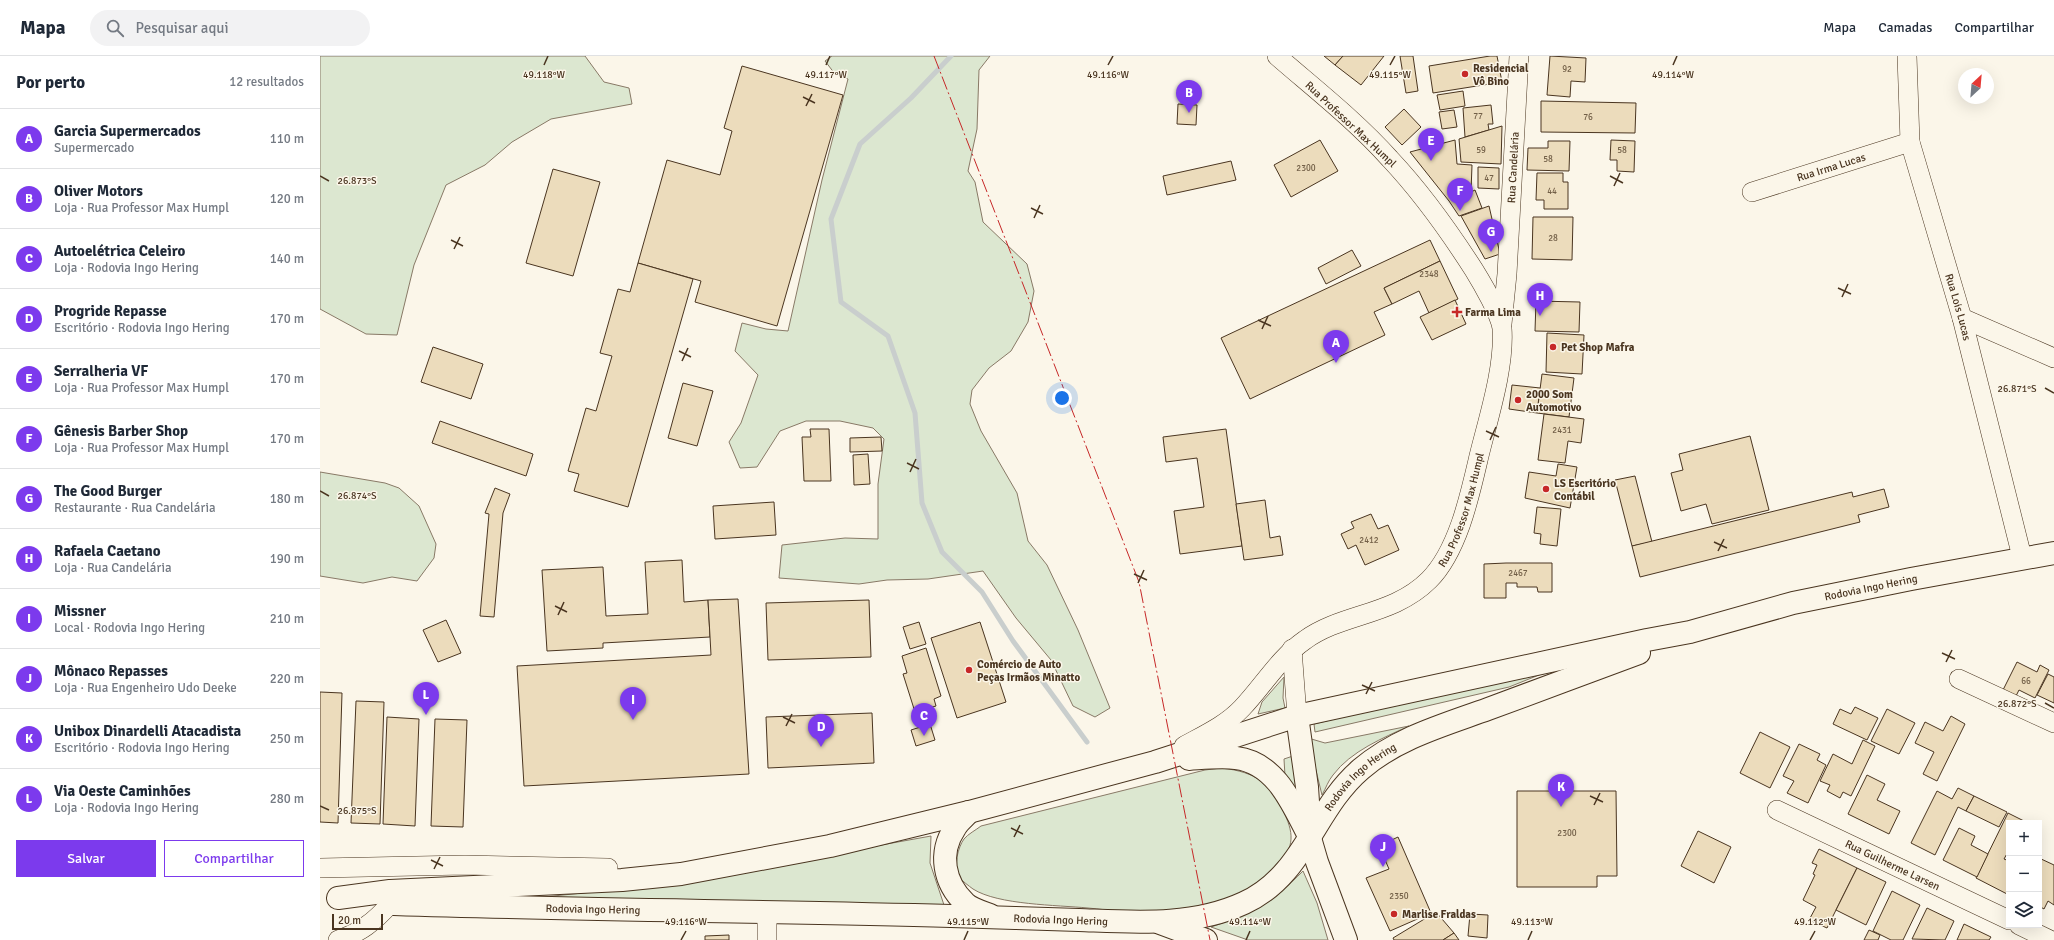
<!DOCTYPE html>
<html lang="pt">
<meta charset="utf-8">
<style>
body{margin:0;font-family:Signika,sans-serif;background:#f2f2f3;color:#1f2937}
.controls{position:absolute;right:12px;bottom:12px;display:grid;overflow:hidden;border-radius:0px;box-shadow:0 4px 16px #0002}
.controls button{width:36px;height:36px;display:grid;place-items:center;padding:0;border:0;border-bottom:1px solid #e0e1e3;background:#fff;color:#1f2937;font:20px sans-serif}
.compass{position:absolute;left:1638px;top:12px;width:36px;height:36px;border-radius:50%;background:#fff;box-shadow:0 4px 16px #0002;rotate:26deg}
.scale{position:absolute;left:12px;bottom:10px;width:51px;box-sizing:border-box;padding-left:4px;border:2px solid #4a3520;border-top:0;font-size:11px;line-height:14px;white-space:nowrap;color:#4a3520;-webkit-text-stroke:3px #fbf6e9;paint-order:stroke}
.you{position:absolute;left:742px;top:342px;width:14px;height:14px;margin:-10px;border:3px solid #fff;border-radius:50%;background:#1a73e8;box-shadow:0 0 0 6px #1a73e833}
.badge{display:grid;place-items:center;width:26px;height:26px;border-radius:50%;background:#7c3aed;color:#fff;font-size:13px;font-weight:700}
.pin{position:absolute;translate:-50% -33px;filter:drop-shadow(0 1px 2px #0008)}
.pin::after{content:'';position:absolute;top:21px;width:14px;height:12px;background:inherit;clip-path:polygon(0 0,100% 0,50% 100%)}
.list{margin:0;padding:0;list-style:none}
h2{display:flex;justify-content:space-between;align-items:center;height:52px;margin:0;padding:0 16px;font-size:17px}
h2 small{font-size:13px;font-weight:400;color:#747a83}
.list li{display:grid;grid-template-columns:26px 1fr auto;gap:12px;align-items:center;box-sizing:border-box;height:60px;padding:0 16px;border-top:1px solid #e0e1e3}
.list b{display:block;font-size:15px;white-space:nowrap}
.list p{margin:0;font-size:13px;white-space:nowrap;color:#747a83}
.list em{font-size:13px;font-style:normal;color:#747a83}
.actions{display:flex;gap:8px;padding:12px 16px}
.actions a{flex:1;padding:9px 0;border:1px solid #7c3aed;border-radius:0px;text-align:center;font-size:14px;color:#7c3aed}
.actions .main{background:#7c3aed;color:#fff}
.icon{flex:none;width:22px;height:22px;fill:none;stroke:currentColor;stroke-width:2;stroke-linecap:round;stroke-linejoin:round}
.map{position:relative;flex:none;width:1734px;height:884px;overflow:hidden}
header{display:flex;align-items:center;gap:24px;box-sizing:border-box;height:56px;padding:0 20px;background:#fff;border-bottom:1px solid #e0e1e3}
header strong{font-size:19px}
nav{display:flex;gap:22px;margin-inline-start:auto;font-size:14px}
.search{width:280px;height:36px;background:#f2f2f3;display:flex;align-items:center;gap:10px;box-sizing:border-box;padding:0 14px;border-radius:22px;color:#747a83;font-size:15px}
main{display:flex}
aside{flex:1;background:#fff}
.map>svg:first-child{display:block}
.green{fill:#dce7d0;stroke:#887966}
.lines{fill:none;stroke-linecap:round;stroke-linejoin:round}
.stream{stroke:#c9cecd;stroke-width:5}
.building{fill:#ecdcbc;stroke:#4a3520}
.minor-casing{stroke:#4a3520;stroke-width:20}
.major-casing{stroke:#4a3520;stroke-width:24}
.highway-casing{stroke:#4a3520;stroke-width:24}
.minor{stroke:#fbf6e9;stroke-width:19}
.major{stroke:#fbf6e9;stroke-width:22}
.highway{stroke:#fbf6e9;stroke-width:22}
.power{stroke:#c62828;stroke-width:1;stroke-dasharray:14 3 2 3;stroke-linecap:butt}
.ticks{fill:none;stroke:#4a3520;stroke-width:1.5}
.poi-dot{fill:#c62828;stroke:#fbf6e9;stroke-width:1.5}
.labels{text-anchor:middle;stroke-width:3;stroke-linejoin:round;paint-order:stroke}
.number-label{font-size:9px;fill:#725f47}
.poi-label{font-size:11px;font-weight:bold;fill:#4a3520;stroke:#fbf6e9;text-anchor:start}
.street-label{font-size:11px;fill:#4a3520;stroke:#fbf6e9}
.ticks-label{font-size:10px;text-anchor:middle;fill:#4a3520;stroke:#fbf6e9;stroke-width:3;stroke-linejoin:round;paint-order:stroke}
</style>
<header>
<strong>Mapa</strong>
<div class="search"><svg class="icon" aria-label="search" viewBox="0 0 24 24"><circle cx="10" cy="10" r="6"/><path d="M15 15l6 6"/></svg>Pesquisar aqui</div>
<nav><a>Mapa</a><a>Camadas</a><a>Compartilhar</a></nav>
</header>
<main>
<aside>
<h2>Por perto<small>12 resultados</small></h2>
<ul class="list">
<li><span class="badge">A</span><div><b>Garcia Supermercados</b><p>Supermercado</p></div><em>110 m</em></li>
<li><span class="badge">B</span><div><b>Oliver Motors</b><p>Loja · Rua Professor Max Humpl</p></div><em>120 m</em></li>
<li><span class="badge">C</span><div><b>Autoelétrica Celeiro</b><p>Loja · Rodovia Ingo Hering</p></div><em>140 m</em></li>
<li><span class="badge">D</span><div><b>Progride Repasse</b><p>Escritório · Rodovia Ingo Hering</p></div><em>170 m</em></li>
<li><span class="badge">E</span><div><b>Serralheria VF</b><p>Loja · Rua Professor Max Humpl</p></div><em>170 m</em></li>
<li><span class="badge">F</span><div><b>Gênesis Barber Shop</b><p>Loja · Rua Professor Max Humpl</p></div><em>170 m</em></li>
<li><span class="badge">G</span><div><b>The Good Burger</b><p>Restaurante · Rua Candelária</p></div><em>180 m</em></li>
<li><span class="badge">H</span><div><b>Rafaela Caetano</b><p>Loja · Rua Candelária</p></div><em>190 m</em></li>
<li><span class="badge">I</span><div><b>Missner</b><p>Local · Rodovia Ingo Hering</p></div><em>210 m</em></li>
<li><span class="badge">J</span><div><b>Mônaco Repasses</b><p>Loja · Rua Engenheiro Udo Deeke</p></div><em>220 m</em></li>
<li><span class="badge">K</span><div><b>Unibox Dinardelli Atacadista</b><p>Escritório · Rodovia Ingo Hering</p></div><em>250 m</em></li>
<li><span class="badge">L</span><div><b>Via Oeste Caminhões</b><p>Loja · Rodovia Ingo Hering</p></div><em>280 m</em></li>
</ul>
<div class="actions"><a class="main">Salvar</a><a>Compartilhar</a></div>
</aside>
<div class="map">
<svg width="1734" height="884" viewBox="0 0 1734 884">
<rect width="100%" height="100%" fill="#fbf6e9"/>
<g class="green">
<polygon points="0,0 265,0 284,26 309,32 312,48 231,63 192,86 165,109 126,129 94,209 77,279 46,278 0,253"/>
<polygon points="512,0 670,0 659,14 657,73 648,115 655,126 663,166 707,208 714,235 708,266 691,295 669,312 652,334 650,348 661,375 697,437 708,485 727,509 758,574 790,652 775,661 753,650 731,604 696,562 663,515 608,523 567,524 539,528 459,522 462,489 525,482 558,483 558,428 564,383 553,372 520,365 486,365 460,375 437,411 420,412 409,386 421,367 438,319 415,295 422,267 446,273 468,275 502,124 528,23 515,18 505,5"/>
<polygon points="0,416 65,427 79,432 99,450 116,488 114,502 97,525 72,521 43,527 0,520"/>
<polygon points="1233,609 1234,613 1189,631 995,676 994,668"/>
<polygon points="964,621 963,642 965,652 938,658 942,646"/>
<path d="M1089 670C1063 682 1031 695 1013 719 1008 725 1006 732 1002 739L988 682 1005 687Z"/>
<polygon points="976,699 980,744 965,720 964,703"/>
<path d="M901 712C937 716 951 727 966 761 976 784 971 796 953 813 940 826 922 838 905 845 896 849 844 859 834 858 812 858 790 854 768 852 737 849 678 849 653 833 649 830 642 825 639 821 633 811 638 791 644 783 648 778 656 774 661 770L885 714Z"/>
<polygon points="611,780 610,807 624,849 185,845 340,829"/>
<path d="M983 815 997 847 1008 884H928L891 871C935 856 951 847 983 815Z"/>
</g>
<g class="lines">
<polyline class="stream" points="631,0 591,42 540,88 511,163 521,246 568,280 595,357 602,447 622,496 662,536 693,585 767,686"/>
</g>
<g class="building">
<polygon points="1004,0 1023,0 1015,9"/>
<polygon points="1023,0 1064,0 1041,29 1015,9"/>
<polygon points="1080,0 1093,0 1098,35 1086,37"/>
<polygon points="1170,0 1177,0 1182,26 1113,37 1109,10"/>
<polygon points="1230,0 1266,2 1265,26 1251,25 1250,41 1227,39"/>
<polygon points="422,10 523,39 457,270 375,246 381,225 318,207 347,104 400,119 412,75 404,72"/>
<polygon points="1143,35 1145,50 1120,54 1117,39"/>
<polygon points="1221,45 1316,47 1315,77 1221,76"/>
<polygon points="858,48 877,49 876,69 857,68"/>
<polygon points="1171,49 1173,68 1168,68 1169,74 1145,81 1143,52"/>
<polygon points="1084,53 1101,71 1082,89 1065,71"/>
<polygon points="1134,54 1137,71 1122,73 1119,56"/>
<polygon points="1182,70 1181,108 1141,106 1139,83"/>
<polygon points="1000,84 1018,115 971,141 954,109"/>
<polygon points="1135,84 1137,108 1152,109 1151,136 1155,134 1162,152 1139,160 1129,145 1090,96"/>
<polygon points="1291,84 1315,85 1314,116 1297,115 1297,104 1290,104"/>
<polygon points="1228,85 1250,85 1249,115 1207,114 1208,92 1228,92"/>
<polygon points="911,105 916,124 847,139 843,120"/>
<polygon points="1158,111 1179,112 1179,133 1158,132"/>
<polygon points="233,113 280,126 253,220 206,207"/>
<polygon points="1217,117 1243,117 1243,126 1248,126 1248,153 1224,153 1224,144 1216,144"/>
<polygon points="1169,150 1180,198 1165,203 1141,160"/>
<polygon points="1213,161 1253,161 1252,204 1212,203"/>
<polygon points="1110,184 1120,205 1064,232 1072,248 1054,256 1065,279 930,343 901,282"/>
<polygon points="1032,194 1041,210 1006,228 998,212"/>
<polygon points="1120,205 1138,243 1109,257 1099,235 1072,248 1064,232"/>
<polygon points="318,207 373,223 308,451 254,435 259,418 248,415 266,352 276,355 292,300 280,297 298,233 310,236"/>
<polygon points="1135,244 1146,268 1112,284 1100,261"/>
<polygon points="1216,245 1260,246 1259,276 1215,275"/>
<polygon points="1227,277 1264,279 1262,318 1226,316"/>
<polygon points="113,291 163,308 151,343 101,326"/>
<polygon points="1222,318 1254,322 1249,361 1217,357"/>
<polygon points="363,327 393,335 377,390 348,382"/>
<polygon points="1192,329 1220,332 1217,357 1189,353"/>
<polygon points="1224,358 1264,363 1261,387 1248,385 1245,407 1218,404"/>
<polygon points="120,365 213,398 206,420 112,387"/>
<polygon points="490,373 509,373 511,425 484,425 482,381 491,381"/>
<polygon points="906,373 922,490 860,498 854,455 884,451 877,402 846,406 843,381"/>
<polygon points="1430,380 1449,454 1392,468 1386,448 1361,455 1351,417 1363,414 1359,398"/>
<polygon points="561,381 562,395 530,396 530,382"/>
<polygon points="548,398 550,428 534,429 533,399"/>
<polygon points="1238,408 1257,411 1250,452 1205,442 1209,416 1236,420"/>
<polygon points="1315,420 1332,486 1312,490 1295,424"/>
<polygon points="175,432 190,438 183,457 174,561 160,560 169,458 165,457"/>
<polygon points="1564,433 1569,451 1538,459 1540,466 1320,521 1312,490 1532,436 1533,441"/>
<polygon points="945,444 950,482 960,480 963,499 924,504 916,448"/>
<polygon points="454,446 456,479 395,483 393,450"/>
<polygon points="1217,451 1241,453 1237,490 1220,488 1221,478 1214,477"/>
<polygon points="1051,458 1058,473 1068,469 1079,494 1045,509 1036,489 1028,493 1021,478 1034,472 1031,466"/>
<polygon points="362,504 364,546 388,544 390,581 283,587 283,592 227,595 222,514 283,511 286,560 328,558 325,506"/>
<polygon points="1186,507 1232,507 1232,536 1218,536 1217,531 1197,531 1197,527 1186,527 1186,542 1164,542 1164,508"/>
<polygon points="418,543 429,718 204,730 197,610 391,599 388,544"/>
<polygon points="549,544 551,601 448,604 446,547"/>
<polygon points="126,564 141,597 118,606 103,574"/>
<polygon points="599,566 606,588 590,593 583,571"/>
<polygon points="660,566 686,646 637,662 611,582"/>
<polygon points="606,592 621,640 614,643 616,650 595,656 583,618 587,617 582,600"/>
<polygon points="1697,606 1717,616 1720,609 1729,614 1715,642 1699,634 1696,640 1683,634"/>
<polygon points="1728,618 1734,621 1734,647 1717,639"/>
<polygon points="0,636 22,637 18,767 0,766"/>
<polygon points="36,645 64,646 60,768 31,767"/>
<polygon points="1535,651 1558,662 1547,684 1513,668 1520,653 1531,658"/>
<polygon points="1567,653 1595,667 1579,698 1551,685"/>
<polygon points="552,657 554,707 448,712 446,661"/>
<polygon points="1631,660 1645,668 1617,725 1603,718 1614,696 1595,687 1605,666 1623,675"/>
<polygon points="67,661 99,663 95,770 63,768"/>
<polygon points="115,663 147,664 143,771 111,770"/>
<polygon points="610,668 615,684 596,690 591,674"/>
<polygon points="1440,676 1470,691 1450,732 1420,717"/>
<polygon points="1543,684 1555,690 1531,740 1523,736 1520,742 1507,735 1510,729 1500,725 1513,698 1532,708"/>
<polygon points="1479,688 1500,698 1497,704 1506,709 1488,747 1467,737 1474,725 1463,720"/>
<polygon points="1547,719 1565,728 1557,744 1580,755 1569,778 1528,758"/>
<polygon points="1638,732 1654,740 1646,755 1638,751 1615,799 1591,787 1617,735 1632,743"/>
<polygon points="1197,735 1296,735 1297,820 1277,820 1277,831 1197,831"/>
<polygon points="1654,740 1687,756 1679,771 1646,755"/>
<polygon points="1688,757 1708,767 1689,767 1689,794 1684,803 1689,805 1689,839 1656,822"/>
<polygon points="1639,772 1655,780 1651,789 1668,798 1657,821 1623,804"/>
<polygon points="1378,775 1411,791 1394,827 1361,810"/>
<polygon points="1078,781 1111,857 1070,875 1046,822 1069,813 1059,790"/>
<polygon points="1499,793 1537,812 1507,872 1489,864 1496,851 1483,844 1495,819 1493,818 1497,809 1492,807"/>
<polygon points="1719,802 1734,809 1734,849 1728,845 1724,853 1719,850"/>
<polygon points="1537,812 1566,826 1546,869 1516,854"/>
<polygon points="1572,835 1600,849 1583,884 1571,884 1553,875"/>
<polygon points="1607,852 1634,865 1625,884 1592,883"/>
<polygon points="1116,856 1134,877 1123,884 1074,884 1073,882"/>
<polygon points="1150,858 1168,859 1167,882 1148,880"/>
<polygon points="1644,868 1671,881 1669,884 1637,884"/>
<polygon points="1549,874 1560,879 1558,884 1544,884"/>
<polygon points="1134,877 1139,884 1123,884"/>
<polygon points="409,879 409,884 385,884 385,880"/>
</g>
<g class="lines">
<g class="minor-casing">
<g id="minor">
<path id="s1" d="M1587 0 1590 86 1642 262 1702 501"/>
<path id="s2" d="M1432 136 1590 86"/>
<polyline points="1642,262 1734,302"/>
<path id="s3" d="M1182 268 1187 218 1199 0"/>
<polyline points="972,593 977,660"/>
<polyline points="1639,623 1734,667"/>
<path id="s4" d="M864 690C884 679 906 669 922 652 943 630 959 602 985 584 1022 557 1073 560 1109 524 1138 495 1150 439 1159 400 1168 363 1185 311 1182 272 1180 258 1162 227 1154 214 1129 175 1102 137 1070 103 1036 65 995 33 957 0"/>
<path id="s5" d="M1457 754 1689 864"/>
<polyline points="0,812 145,809 288,812"/>
<polyline points="447,857 447,884"/>
<polyline points="1699,869 1730,884"/>
<path d="M18 884C40 877 55 865 70 848"/>
</g>
</g>
<g class="major-casing">
<g id="major">
<polyline points="990,782 997,806 1026,884"/>
<polyline points="840,867 886,884"/>
</g>
</g>
<g class="highway-casing">
<g id="highway">
<polyline points="977,660 987,731 990,776"/>
<path d="M869 703C884 702 901 700 916 702 957 707 973 750 990 782"/>
<path d="M649 756C645 761 638 766 635 772 618 797 624 827 645 847 651 853 662 856 670 859"/>
<path id="s6" d="M18 842 70 835 302 824 361 818 510 790 649 756 835 706 977 660 1327 584 1370 576 1473 547 1591 523 1734 497"/>
<path id="s7" d="M74 848C260 854 445 855 631 860 674 861 716 863 759 864 814 866 872 871 924 847 984 820 994 753 1041 713 1077 682 1124 669 1168 653 1218 634 1269 616 1319 597"/>
</g>
</g>
<use href="#minor" class="minor"/>
<use href="#major" class="major"/>
<use href="#highway" class="highway"/>
<polyline class="power" points="614,0 819,526 890,884"/>
</g>
<path class="ticks" d="M224 9 228 0M506 9 510 0M788 9 793 0M1070 9 1075 0M1353 9 1357 0M483 41 495 47M486 50 492 38M0 120 9 125M1290 120 1303 127M1294 130 1300 117M711 152 723 158M714 162 720 149M131 184 143 190M134 193 140 181M1518 232 1531 238M1522 241 1528 228M938 264 951 270M942 273 948 260M359 295 371 301M362 305 368 292M1725 332 1734 337M1166 375 1179 381M1170 384 1176 371M587 407 599 413M590 416 596 403M0 435 9 440M1394 486 1407 492M1398 495 1404 483M814 518 827 524M818 527 824 514M235 550 247 556M238 559 244 546M1622 597 1635 603M1626 606 1632 594M1042 629 1055 635M1046 638 1052 626M1725 647 1734 652M463 661 475 667M466 670 472 658M1270 740 1283 746M1274 749 1280 737M0 750 9 754M691 772 703 778M694 781 700 769M111 804 123 810M114 813 120 801M361 884 366 875M644 884 648 875M926 884 930 875M1208 884 1212 875M1490 884 1495 875"/>
<g class="poi-dot">
<circle cx="1145" cy="18" r="4"/>
<path d="M1135 250h4v4h4v4h-4v4h-4v-4h-4v-4h4z"/>
<circle cx="1233" cy="291" r="4"/>
<circle cx="1198" cy="344" r="4"/>
<circle cx="1226" cy="433" r="4"/>
<circle cx="649" cy="614" r="4"/>
<circle cx="1074" cy="858" r="4"/>
</g>
<g class="labels">
<g class="number-label">
<text x="1247" y="16">92</text>
<text x="1158" y="63">77</text>
<text x="1268" y="64">76</text>
<text x="1161" y="97">59</text>
<text x="1302" y="97">58</text>
<text x="1228" y="106">58</text>
<text x="986" y="115">2300</text>
<text x="1169" y="125">47</text>
<text x="1232" y="138">44</text>
<text x="1233" y="185">28</text>
<text x="1109" y="221">2348</text>
<text x="1242" y="377">2431</text>
<text x="1049" y="487">2412</text>
<text x="1198" y="520">2467</text>
<text x="1706" y="628">66</text>
<text x="1247" y="780">2300</text>
<text x="1079" y="843">2350</text>
</g>
<g class="poi-label">
<text x="1153" y="16">Residencial<tspan x="1153" dy="13">Vô Bino</tspan></text>
<text x="1145" y="260">Farma Lima</text>
<text x="1241" y="295">Pet Shop Mafra</text>
<text x="1206" y="342">2000 Som<tspan x="1206" dy="13">Automotivo</tspan></text>
<text x="1234" y="431">LS Escritório<tspan x="1234" dy="13">Contábil</tspan></text>
<text x="657" y="612">Comércio de Auto<tspan x="657" dy="13">Peças Irmãos Minatto</tspan></text>
<text x="1082" y="862">Marlise Fraldas</text>
</g>
<g class="street-label">
<text transform="translate(1031 68) rotate(43)" y="4">Rua Professor Max Humpl</text>
<text dy="4" stroke="none"><textPath href="#s3" startOffset="157">Rua Candelária</textPath></text>
<text dy="4" stroke="none"><textPath href="#s2" startOffset="83">Rua Irma Lucas</textPath></text>
<text dy="4" stroke="none"><textPath href="#s1" startOffset="258">Rua Lois Lucas</textPath></text>
<text dy="4" stroke="none"><textPath href="#s4" startOffset="380">Rua Professor Max Humpl</textPath></text>
<text dy="4" stroke="none"><textPath href="#s6" startOffset="1569">Rodovia Ingo Hering</textPath></text>
<text dy="4" stroke="none"><textPath href="#s7" startOffset="1027">Rodovia Ingo Hering</textPath></text>
<text dy="4" stroke="none"><textPath href="#s5" startOffset="128">Rua Guilherme Larsen</textPath></text>
<text dy="4" stroke="none"><textPath href="#s7" startOffset="199">Rodovia Ingo Hering</textPath></text>
<text dy="4" stroke="none"><textPath href="#s7" startOffset="667">Rodovia Ingo Hering</textPath></text>
</g>
</g>
<g class="ticks-label">
<text x="224" y="22">49.118°W</text>
<text x="506" y="22">49.117°W</text>
<text x="788" y="22">49.116°W</text>
<text x="1070" y="22">49.115°W</text>
<text x="1353" y="22">49.114°W</text>
<text x="37" y="128">26.873°S</text>
<text x="1697" y="336">26.871°S</text>
<text x="37" y="443">26.874°S</text>
<text x="1697" y="651">26.872°S</text>
<text x="37" y="758">26.875°S</text>
<text x="366" y="869">49.116°W</text>
<text x="648" y="869">49.115°W</text>
<text x="930" y="869">49.114°W</text>
<text x="1212" y="869">49.113°W</text>
<text x="1495" y="869">49.112°W</text>
</g>
</svg>
<div class="controls">
<button>+</button>
<button>−</button>
<button><svg class="icon" aria-label="layers" viewBox="0 0 24 24"><path d="M12 4l9 5-9 5-9-5zM3 14l9 5 9-5"/></svg></button>
</div>
<svg class="compass" viewBox="-18 -18 36 36"><path d="M0-13l5 13h-10z" fill="#e53935"/><path d="M0 13l5-13h-10z" fill="#747a83"/></svg>
<div class="scale">20 m</div>
<div class="you"></div>
<div class="pin badge" style="left:1016px;top:307px">A</div>
<div class="pin badge" style="left:869px;top:57px">B</div>
<div class="pin badge" style="left:604px;top:680px">C</div>
<div class="pin badge" style="left:501px;top:691px">D</div>
<div class="pin badge" style="left:1111px;top:105px">E</div>
<div class="pin badge" style="left:1140px;top:155px">F</div>
<div class="pin badge" style="left:1171px;top:196px">G</div>
<div class="pin badge" style="left:1220px;top:260px">H</div>
<div class="pin badge" style="left:313px;top:664px">I</div>
<div class="pin badge" style="left:1063px;top:811px">J</div>
<div class="pin badge" style="left:1241px;top:751px">K</div>
<div class="pin badge" style="left:106px;top:659px">L</div>
</div>
</main>
